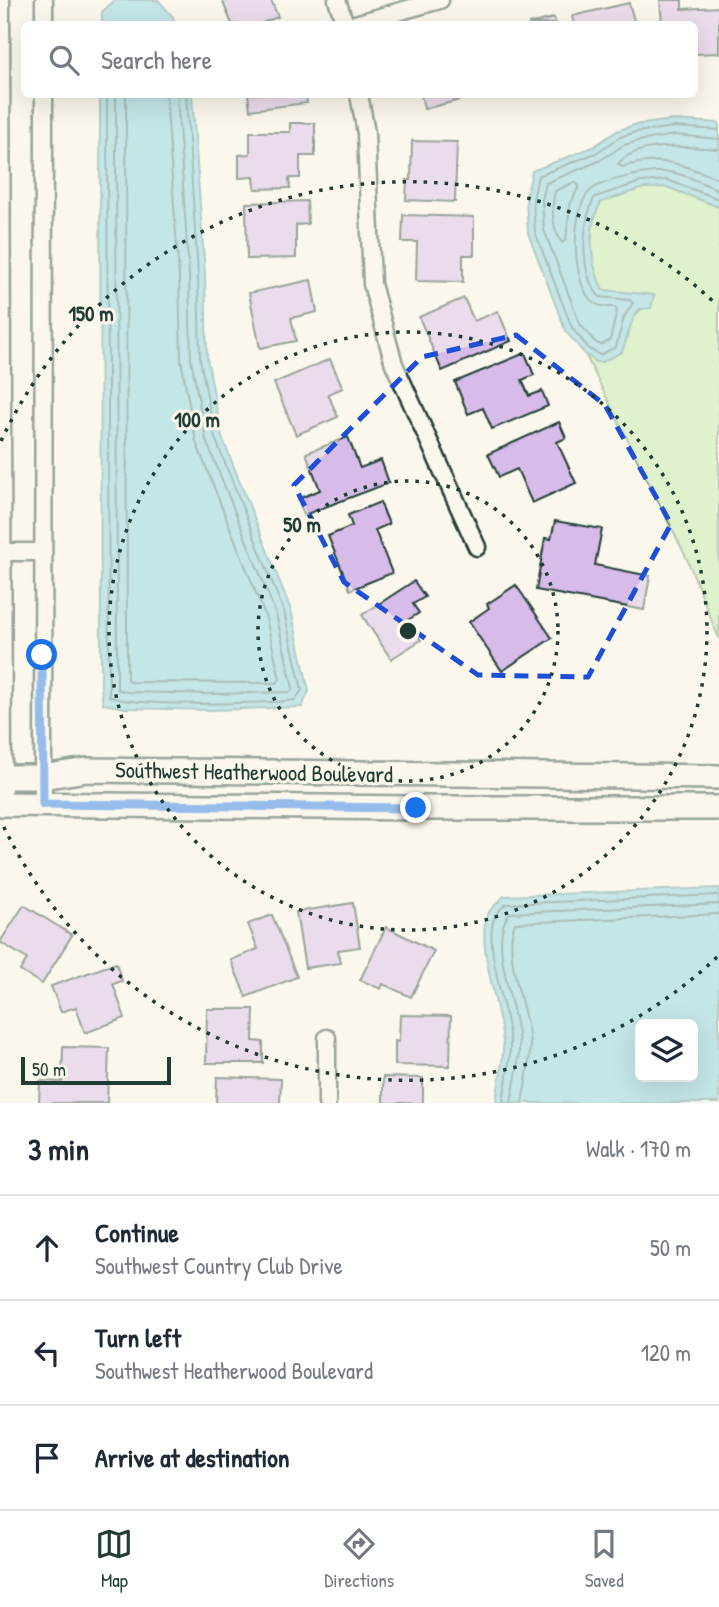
<!DOCTYPE html>
<meta charset="utf-8">
<style>
body{margin:0;font-family:"Patrick Hand",sans-serif;background:#f6f6f7;color:#1f2937}
.controls{position:absolute;right:21px;bottom:21px;display:grid;overflow:hidden;border-radius:10px;box-shadow:0 7px 28px #0002}
.controls button{width:63px;height:63px;display:grid;place-items:center;padding:0;border:0;border-bottom:2px solid #e0e1e3;background:#fff;color:#1f2937;font:35px sans-serif}
.scale{position:absolute;left:21px;bottom:18px;width:150px;box-sizing:border-box;padding-left:7px;border:4px solid #1f3d34;border-top:0;font-size:19px;line-height:24px;white-space:nowrap;color:#1f3d34;-webkit-text-stroke:5px #fbf7ec;paint-order:stroke}
.stop{position:absolute;width:21px;height:21px;margin:-16px;border:5px solid #1a73e8;border-radius:50%;background:#fff}
.stop.end{background:#1a73e8;border-color:#fff;box-shadow:0 2px 7px #0008}
.list{margin:0;padding:0;list-style:none}
h2{display:flex;justify-content:space-between;align-items:center;height:91px;margin:0;padding:0 28px;font-size:30px}
h2 small{font-size:23px;font-weight:400;color:#747a83}
.list li{display:grid;grid-template-columns:46px 1fr auto;gap:21px;align-items:center;box-sizing:border-box;height:105px;padding:0 28px;border-top:2px solid #e0e1e3}
.list b{display:block;font-size:26px;white-space:nowrap}
.list p{margin:0;font-size:23px;white-space:nowrap;color:#747a83}
.list em{font-size:23px;font-style:normal;color:#747a83}
.icon{flex:none;width:38px;height:38px;fill:none;stroke:currentColor;stroke-width:2;stroke-linecap:round;stroke-linejoin:round}
.map{position:relative;flex:none;width:719px;height:1103px;overflow:hidden}
.search{position:absolute;background:#fff;box-shadow:0 7px 28px #0002;left:21px;right:21px;top:21px;height:77px;display:flex;align-items:center;gap:18px;box-sizing:border-box;padding:0 24px;border-radius:10px;color:#747a83;font-size:26px}
.sheet{height:406px;background:#fff}
nav{display:flex;justify-content:space-around;align-items:center;box-sizing:border-box;height:98px;border-top:2px solid #e0e1e3;background:#fff;font-size:19px;color:#747a83}
nav a{display:grid;justify-items:center;gap:4px}
nav .on{color:#1f3d34}
.map>svg:first-child{display:block}
.green{fill:#bce9a7;stroke:#6e936e;stroke-width:2}
.water{fill:#82d1df;stroke:#5a969b;stroke-width:2;fill-rule:evenodd}
.lines{fill:none;stroke-linecap:round;stroke-linejoin:round}
.shore{stroke:#477878;stroke-width:2}
.building{fill:#d7bbe9;stroke:#1f3d34;stroke-width:2}
.street-casing{stroke:#1f3d34;stroke-width:21}
.secondary-casing{stroke:#1f3d34;stroke-width:28}
.street{stroke:#fbf7ec;stroke-width:16}
.secondary{stroke:#fbf7ec;stroke-width:23}
.route{stroke:#1a73e8;stroke-width:9}
.marked{fill:none;stroke:#1d4ed8;stroke-width:5;stroke-dasharray:14 9;stroke-linejoin:round}
.ring{fill:none;stroke:#1f3d34;stroke-width:3.5;stroke-dasharray:3.5 7}
.labels{text-anchor:middle;stroke-width:6;stroke-linejoin:round;paint-order:stroke}
.street-label{font-size:23px;fill:#1f3d34;stroke:#fbf7ec}
.centre{fill:#1f3d34;stroke:#fbf7ec;stroke-width:3.5}
.ring-label{font-size:21px;text-anchor:middle;font-weight:bold;fill:#1f3d34;stroke:#fbf7ec;stroke-width:6;stroke-linejoin:round;paint-order:stroke}
</style>
<div class="map">
<svg width="719" height="1103" viewBox="0 0 719 1103">
<rect width="100%" height="100%" fill="#fbf7ec"/>
<filter id="ink" filterUnits="userSpaceOnUse"><feTurbulence type="fractalNoise" baseFrequency=".0143" numOctaves="2"/><feDisplacementMap in="SourceGraphic" scale="14" xChannelSelector="R" yChannelSelector="G"/><feConvolveMatrix kernelMatrix="1 2 1 2 8 2 1 2 1" color-interpolation-filters="sRGB"/></filter>
<g filter="url(#ink)">
<path class="green" d="M667 187 719 207V639L687 559 585 354 596 362H602L628 337 631 320 654 296 603 290C590 265 586 228 601 202L643 188Z"/>
<g class="water">
<polygon points="115,0 158,0 173,17 175,24 102,24 102,12"/>
<polygon points="100,95 192,95 205,274 207,358 222,437 291,610 309,691 302,707 211,710 125,708 103,704 101,688"/>
<path d="M674 120 719 123V207L667 187 643 188 601 202C586 227 590 265 603 290L654 295 651 308 639 309C629 322 628 337 622 352L602 362H597L585 354 566 332 528 233 526 199 532 171 593 147 617 131 634 125Z"/>
<path d="M719 888V1103H496C498 1084 504 1063 503 1044 502 1012 473 938 489 912 493 906 500 901 504 896ZM693 1024V1077H640V1024Z"/>
</g>
<g class="lines">
<g class="shore">
<path d="M107 94 109 696C127 707 268 704 295 700L302 690 284 612 215 438 200 359 198 275 186 94"/>
<polyline points="116,94 117,689 126,692 211,694 290,692 293,688 276,614 206,440 191,359 189,275 177,94"/>
<polyline points="126,94 127,679 130,682 277,683 280,679 266,618 196,442 181,360 179,276 166,94"/>
<path d="M719 130 675 127 636 132 620 137 596 153 538 176 533 200 535 232 572 328 589 349 600 355 616 347 624 317 633 303 630 300 600 297C579 276 581 221 595 197L641 182 667 180 719 199"/>
<path d="M719 139 675 135 638 141 624 145 599 161 546 183 542 200 544 230 580 324 595 342 601 345 610 340 617 311 615 307C608 307 600 307 594 303 571 287 570 209 590 191 601 180 652 170 668 172 684 173 703 184 719 190"/>
<path d="M719 149C691 148 638 139 618 164L622 167C663 155 680 164 719 179"/>
<path d="M575 182 579 186 570 205 566 240 562 243C552 229 551 208 555 191Z"/>
<path d="M503 1103C505 1084 511 1063 510 1044 509 1012 482 943 495 916 497 912 503 907 506 904L719 895"/>
<path d="M511 1103C514 1084 520 1063 519 1044 518 1010 486 938 510 913L719 904"/>
<path d="M522 1103C525 1084 531 1062 530 1042 527 1008 502 955 515 923L719 914"/>
</g>
</g>
<g class="building">
<polygon points="222,0 271,0 278,17 259,24 232,24"/>
<polygon points="660,0 682,0 682,9 719,7 719,53 694,54 694,24 662,24"/>
<polygon points="629,3 635,24 574,24 572,16"/>
<polygon points="554,18 556,24 528,24"/>
<polygon points="248,94 306,94 307,103 250,110"/>
<polygon points="421,94 484,94 424,109"/>
<polygon points="290,123 315,123 315,156 300,156 300,178 289,178 290,188 255,189 254,177 239,178 239,155 250,154 250,132 290,132"/>
<polygon points="412,141 457,142 455,202 406,200 407,180 411,180"/>
<polygon points="307,201 308,224 296,225 296,258 247,259 246,203"/>
<polygon points="403,215 474,217 474,255 463,255 463,282 416,281 417,242 402,242"/>
<polygon points="311,280 317,312 291,318 296,341 260,348 249,293"/>
<polygon points="464,298 474,321 498,311 511,341 442,371 419,317"/>
<polygon points="525,353 534,375 522,380 529,396 542,391 548,406 492,429 483,408 468,414 455,382"/>
<polygon points="330,359 343,388 328,394 338,417 296,435 274,383"/>
<polygon points="559,422 566,438 557,442 576,483 532,503 517,469 499,477 488,454"/>
<polygon points="348,437 360,468 381,460 389,483 304,515 298,499 320,490 306,453"/>
<polygon points="380,502 389,524 375,530 392,573 350,590 328,536 352,526 348,515"/>
<polygon points="555,521 602,529 595,565 650,576 644,610 536,590 545,538 551,539"/>
<polygon points="414,581 425,597 413,604 419,613 408,620 421,640 391,659 362,615"/>
<polygon points="516,585 552,638 502,671 469,622 489,608 487,604"/>
<polygon points="353,903 360,947 338,950 341,963 305,968 296,912"/>
<polygon points="24,905 72,935 42,984 20,971 27,959 0,942"/>
<polygon points="272,915 297,977 246,997 231,960 258,949 248,924"/>
<polygon points="386,927 434,951 411,997 383,984 381,989 360,980"/>
<polygon points="116,963 122,981 113,984 125,1018 85,1033 76,1007 61,1012 51,986"/>
<polygon points="207,1009 254,1009 253,1041 263,1042 263,1063 206,1063"/>
<polygon points="400,1015 451,1016 450,1066 395,1065 395,1041 399,1042"/>
<polygon points="63,1047 109,1048 107,1103 39,1103 40,1081 62,1082"/>
<polygon points="217,1077 281,1079 280,1103 216,1103"/>
<polygon points="383,1077 423,1078 423,1103 383,1103"/>
</g>
<g class="lines">
<g class="street-casing">
<g id="street">
<polyline points="1,0 3,804"/>
<polyline points="44,0 44,24"/>
<polyline points="337,0 345,24"/>
<polyline points="355,24 440,0"/>
<polyline points="359,94 366,133 372,284 394,364 477,547"/>
<polyline points="0,552 42,552"/>
<polyline points="43,804 44,94"/>
<polyline points="327,1038 327,1103"/>
</g>
</g>
<g class="secondary-casing">
<g id="secondary">
<polyline points="0,777 42,777 87,770 719,777"/>
<polyline points="0,804 416,808 719,808"/>
</g>
</g>
<use href="#street" class="street"/>
<use href="#secondary" class="secondary"/>
</g>
</g>
<g class="lines" filter="url(#ink)">
<polyline class="route" points="42,655 43,804 416,808"/>
</g>
<path d="M0 0H719V1103H0ZM516 335 605 405 671 524 588 677 478 675 344 582 294 485 422 357Z" fill="#fbf7ec" fill-opacity=".55" fill-rule="evenodd"/>
<path class="marked" d="M516 335 605 405 671 524 588 677 478 675 344 582 294 485 422 357Z"/>
<g class="ring">
<circle cx="408" cy="631" r="150"/>
<circle cx="408" cy="631" r="299"/>
<path d="M717 957A449 449 0 0 1 1 821M1 441A449 449 0 0 1 717 305"/>
</g>
<g class="labels">
<g class="street-label">
<text transform="translate(254 772) rotate(1)" y="8">Southwest Heatherwood Boulevard</text>
</g>
</g>
<circle cx="408" cy="631" r="10" class="centre"/>
<g class="ring-label">
<text x="91" y="321">150 m</text>
<text x="197" y="427">100 m</text>
<text x="302" y="532">50 m</text>
</g>
</svg>
<div class="controls">
<button><svg class="icon" aria-label="layers" viewBox="0 0 24 24"><path d="M12 4l9 5-9 5-9-5zM3 14l9 5 9-5"/></svg></button>
</div>
<div class="scale">50 m</div>
<div class="stop" style="left:42px;top:655px"></div>
<div class="stop end" style="left:416px;top:808px"></div>
<div class="search"><svg class="icon" aria-label="search" viewBox="0 0 24 24"><circle cx="10" cy="10" r="6"/><path d="M15 15l6 6"/></svg>Search here</div>
</div>
<section class="sheet">
<h2>3 min<small>Walk · 170 m</small></h2>
<ul class="list">
<li><svg class="icon" aria-label="ahead" viewBox="0 0 24 24"><path d="M12 20V5M6 11l6-6 6 6"/></svg><div><b>Continue</b><p>Southwest Country Club Drive</p></div><em>50 m</em></li>
<li><svg class="icon" aria-label="left" viewBox="0 0 24 24"><path d="M17 20v-9H6M10 6l-5 5 5 5"/></svg><div><b>Turn left</b><p>Southwest Heatherwood Boulevard</p></div><em>120 m</em></li>
<li><svg class="icon" aria-label="arrive" viewBox="0 0 24 24"><path d="M6 21V4h12l-3 4 3 4H6"/></svg><div><b>Arrive at destination</b></div></li>
</ul>
</section>
<nav>
<a class="on"><svg class="icon" aria-label="map" viewBox="0 0 24 24"><path d="M3 6l6-2 6 2 6-2v14l-6 2-6-2-6 2zM9 4v14M15 6v14"/></svg>Map</a>
<a><svg class="icon" aria-label="directions" viewBox="0 0 24 24"><path d="M12 3l9 9-9 9-9-9zM9 14v-3h6M13 9l2 2-2 2"/></svg>Directions</a>
<a><svg class="icon" aria-label="saved" viewBox="0 0 24 24"><path d="M7 4h10v16l-5-4-5 4z"/></svg>Saved</a>
</nav>
